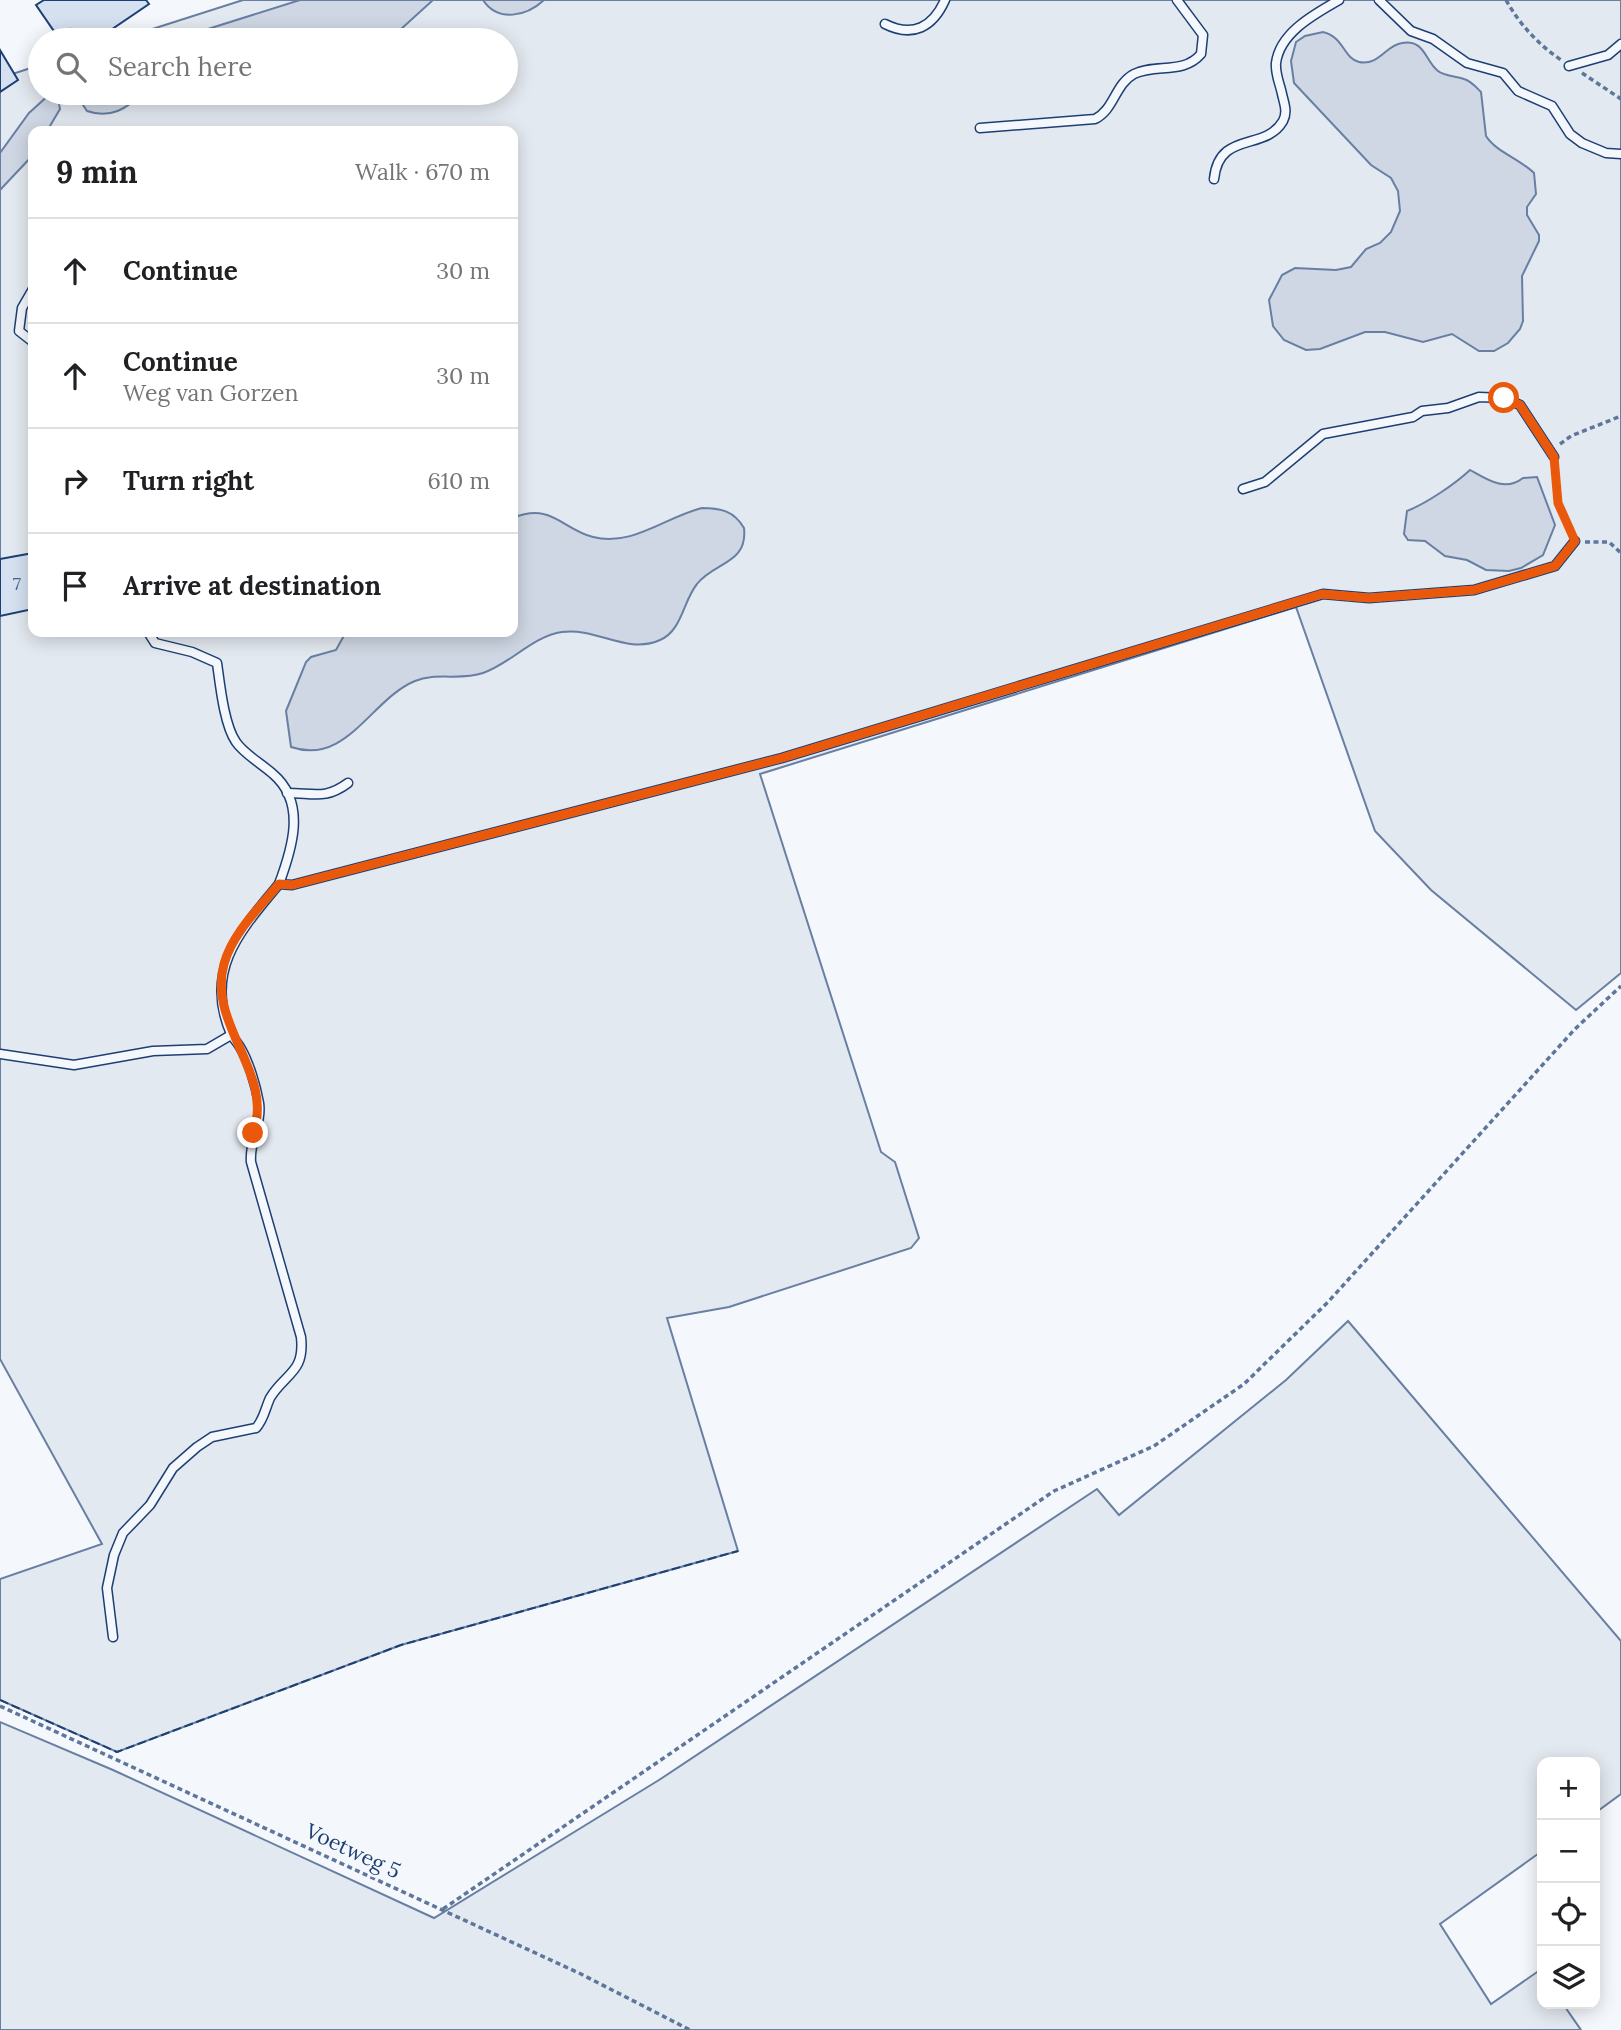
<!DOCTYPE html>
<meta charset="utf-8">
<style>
body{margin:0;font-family:Lora,serif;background:#f2f2f2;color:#202124}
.controls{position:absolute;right:21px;bottom:21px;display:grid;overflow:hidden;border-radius:14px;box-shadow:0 4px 18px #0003}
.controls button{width:63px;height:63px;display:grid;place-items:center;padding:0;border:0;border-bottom:2px solid #e0e0e0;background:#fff;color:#202124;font:35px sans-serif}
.stop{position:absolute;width:21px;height:21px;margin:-16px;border:5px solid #ea580c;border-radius:50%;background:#fff}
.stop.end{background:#ea580c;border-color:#fff;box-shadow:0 2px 7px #0008}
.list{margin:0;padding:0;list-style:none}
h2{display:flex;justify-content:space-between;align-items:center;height:91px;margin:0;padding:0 28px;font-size:30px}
h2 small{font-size:23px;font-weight:400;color:#757577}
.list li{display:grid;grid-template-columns:46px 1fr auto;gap:21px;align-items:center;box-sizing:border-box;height:105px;padding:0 28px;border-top:2px solid #e0e0e0}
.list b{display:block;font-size:26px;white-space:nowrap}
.list p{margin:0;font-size:23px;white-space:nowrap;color:#757577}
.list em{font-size:23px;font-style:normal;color:#757577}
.icon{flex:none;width:38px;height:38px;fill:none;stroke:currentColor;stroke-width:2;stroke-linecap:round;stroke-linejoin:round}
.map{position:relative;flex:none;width:1621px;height:2030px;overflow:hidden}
.search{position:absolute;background:#fff;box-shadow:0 4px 18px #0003;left:28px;top:28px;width:490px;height:77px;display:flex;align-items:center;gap:18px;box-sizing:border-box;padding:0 24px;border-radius:38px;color:#757577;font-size:26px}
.panel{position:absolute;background:#fff;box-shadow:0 4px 18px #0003;left:28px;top:126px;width:490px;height:511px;border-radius:14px}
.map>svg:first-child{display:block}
.green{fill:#e3e9f0;stroke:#687fa3;stroke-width:2;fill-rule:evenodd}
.water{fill:#cfd7e4;stroke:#687fa3;stroke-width:2}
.building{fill:#d5e0f0;stroke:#1d3f73;stroke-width:2}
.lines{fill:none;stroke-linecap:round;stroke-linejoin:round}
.service-casing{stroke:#1d3f73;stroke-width:11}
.path{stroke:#5e769c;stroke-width:3.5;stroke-dasharray:5 3.5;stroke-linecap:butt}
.service{stroke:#f4f7fb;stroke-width:8}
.fence{stroke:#1d3f73;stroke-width:2;stroke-dasharray:9 3.5;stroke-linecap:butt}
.route{stroke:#ea580c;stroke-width:9}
.labels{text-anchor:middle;stroke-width:5;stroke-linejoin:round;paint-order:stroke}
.number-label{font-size:18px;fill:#4b6792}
.street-label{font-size:21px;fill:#1d3f73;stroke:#f4f7fb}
</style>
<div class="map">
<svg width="1621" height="2030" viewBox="0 0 1621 2030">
<rect width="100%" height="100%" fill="#f4f7fb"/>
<g class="green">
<path d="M243 0H1621V973L1576 1010 1431 890 1375 831 1296 607 760 774 881 1152 895 1162 919 1238 911 1248 729 1307 667 1318 738 1551 401 1645 117 1752 0 1700V1579L102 1544 0 1359V78L40 65V93H506V40H118ZM33 131H513V632H33Z"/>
<polygon points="1348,1321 1621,1641 1621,1794 1595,1813 1595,1762 1542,1762 1542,1851 1440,1924 1491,2004 1540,1970 1542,2004 1563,2004 1581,2030 0,2030 0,1722 113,1770 434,1918 659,1780 1097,1489 1119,1515 1286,1380"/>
</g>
<g class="water">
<polygon points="300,0 433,0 389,40 173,40"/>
<path d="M483 0H544C527 16 498 23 483 0Z"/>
<path d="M1323 32C1344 37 1344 59 1359 62 1379 66 1386 45 1402 43 1425 39 1425 61 1438 71 1444 76 1456 76 1464 79 1471 81 1476 87 1481 92L1486 136C1496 152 1520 159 1534 173L1536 194 1527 207V215L1539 235V241L1522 276 1523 321 1520 329 1508 343 1494 351H1479L1452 334 1423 342 1385 332H1365L1320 349 1306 350 1284 340 1273 326 1269 300 1282 275 1295 268 1336 270 1351 267 1366 249 1380 243 1391 232 1400 211 1398 191 1391 178 1371 165 1294 83 1291 61 1296 42 1305 36Z"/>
<polygon points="51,93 57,93 60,109 47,131 33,131 33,155 0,190 0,153 29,113"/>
<path d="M75 93H142C127 109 110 119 87 111Z"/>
<path d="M1470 470C1488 480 1505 492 1523 478L1537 477 1555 525 1543 555 1521 568 1509 571 1486 570 1467 560 1445 556 1425 541 1408 540 1404 534 1407 511C1427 503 1455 484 1470 470Z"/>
<path d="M702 508C721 508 734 511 744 528 748 564 714 562 697 584 683 601 682 631 660 640 627 655 596 627 562 632 533 636 510 664 483 673 461 681 436 672 415 681 371 699 347 766 291 747L286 711 306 662 311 657 336 650 346 632H513V518C551 502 562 529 593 537 633 547 665 517 702 508Z"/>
</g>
<g class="building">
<polygon points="44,0 146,0 149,4 96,40 77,40 70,29 58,37 36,5"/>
<polygon points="0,50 18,80 0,92"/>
<polygon points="33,553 33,609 0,616 0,559"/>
</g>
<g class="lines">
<g class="service-casing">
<g id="service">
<polyline points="1379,0 1411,31 1433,39 1467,63 1503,73 1518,91 1552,106 1570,134 1582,143 1606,153 1621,154"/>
<path d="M885 24C913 38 933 27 945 0"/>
<polyline points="1569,66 1608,55 1621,44"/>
<path d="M980 128 1095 119C1114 110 1115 84 1134 74 1156 63 1183 75 1201 54L1203 35 1177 0"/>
<path d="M1214 179C1219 130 1265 152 1283 121 1288 112 1284 103 1282 94 1280 84 1275 74 1276 63 1280 32 1315 14 1339 0"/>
<polyline points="33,289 22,308 19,331 33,342"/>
<polyline points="1243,489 1265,482 1323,434 1413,417 1422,411 1448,408 1479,397 1504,398 1520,405 1554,457"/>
<path d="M148 632 155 643 192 652 217 663C220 684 224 725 236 742 244 754 262 764 273 774 307 803 292 849 279 884L292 885 782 758 1323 594 1369 598 1474 590 1555 566 1575 541"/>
<path d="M287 793C314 793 325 800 348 783"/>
<polyline points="0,1054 74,1065 153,1051 207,1049 231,1035"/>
<path d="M113 1637 107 1588 114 1555 123 1533 150 1505 173 1468 197 1447 212 1437 256 1428C264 1419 265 1409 270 1398 285 1373 305 1373 301 1337L251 1162C249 1141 262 1123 259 1103 256 1086 249 1062 240 1047 237 1042 233 1038 231 1034 203 970 241 930 279 884"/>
</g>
</g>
<g class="path">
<path d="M1506 0C1520 25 1538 44 1561 60"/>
<polyline points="1582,73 1621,99"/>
<polyline points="1560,444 1571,436 1621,416"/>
<polyline points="1553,468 1558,503 1570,531"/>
<polyline points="1585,542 1609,542 1621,553"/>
<polyline points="0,1706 581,1974 690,2030"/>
<polyline points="443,1909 1054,1491 1154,1446 1244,1384 1328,1302 1575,1029 1621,986"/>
</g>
<use href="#service" class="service"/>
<polyline class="fence" points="0,1700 117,1752 401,1645 738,1551"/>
</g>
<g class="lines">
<path class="route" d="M253 1133C275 1074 207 1025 224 964 232 934 259 908 279 884L292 885 782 758 1322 594 1369 598 1474 590 1555 566 1575 541 1558 503 1554 457 1520 405 1504 398"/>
</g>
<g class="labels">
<g class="number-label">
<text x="17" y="590">7</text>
</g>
<g class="street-label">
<text transform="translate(353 1851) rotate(25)" y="7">Voetweg 5</text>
</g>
</g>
</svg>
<div class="controls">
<button>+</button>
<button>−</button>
<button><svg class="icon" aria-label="locate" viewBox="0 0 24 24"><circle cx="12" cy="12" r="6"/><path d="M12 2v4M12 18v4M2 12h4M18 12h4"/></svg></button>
<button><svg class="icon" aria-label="layers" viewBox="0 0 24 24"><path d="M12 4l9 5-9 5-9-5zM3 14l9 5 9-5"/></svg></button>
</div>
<div class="stop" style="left:1504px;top:398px"></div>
<div class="stop end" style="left:253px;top:1133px"></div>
<div class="search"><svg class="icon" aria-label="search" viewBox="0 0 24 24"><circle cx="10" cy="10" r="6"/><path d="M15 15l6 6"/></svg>Search here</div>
<section class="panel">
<h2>9 min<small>Walk · 670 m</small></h2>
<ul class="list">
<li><svg class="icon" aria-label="ahead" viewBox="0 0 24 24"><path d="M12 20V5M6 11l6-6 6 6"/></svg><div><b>Continue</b></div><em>30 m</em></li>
<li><svg class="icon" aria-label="ahead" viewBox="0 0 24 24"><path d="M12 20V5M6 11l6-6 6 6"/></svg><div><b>Continue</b><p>Weg van Gorzen</p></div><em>30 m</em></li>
<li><svg class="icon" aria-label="right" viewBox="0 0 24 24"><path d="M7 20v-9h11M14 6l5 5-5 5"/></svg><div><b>Turn right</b></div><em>610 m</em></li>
<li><svg class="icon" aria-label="arrive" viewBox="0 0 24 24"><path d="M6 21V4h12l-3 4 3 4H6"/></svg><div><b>Arrive at destination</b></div></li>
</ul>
</section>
</div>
